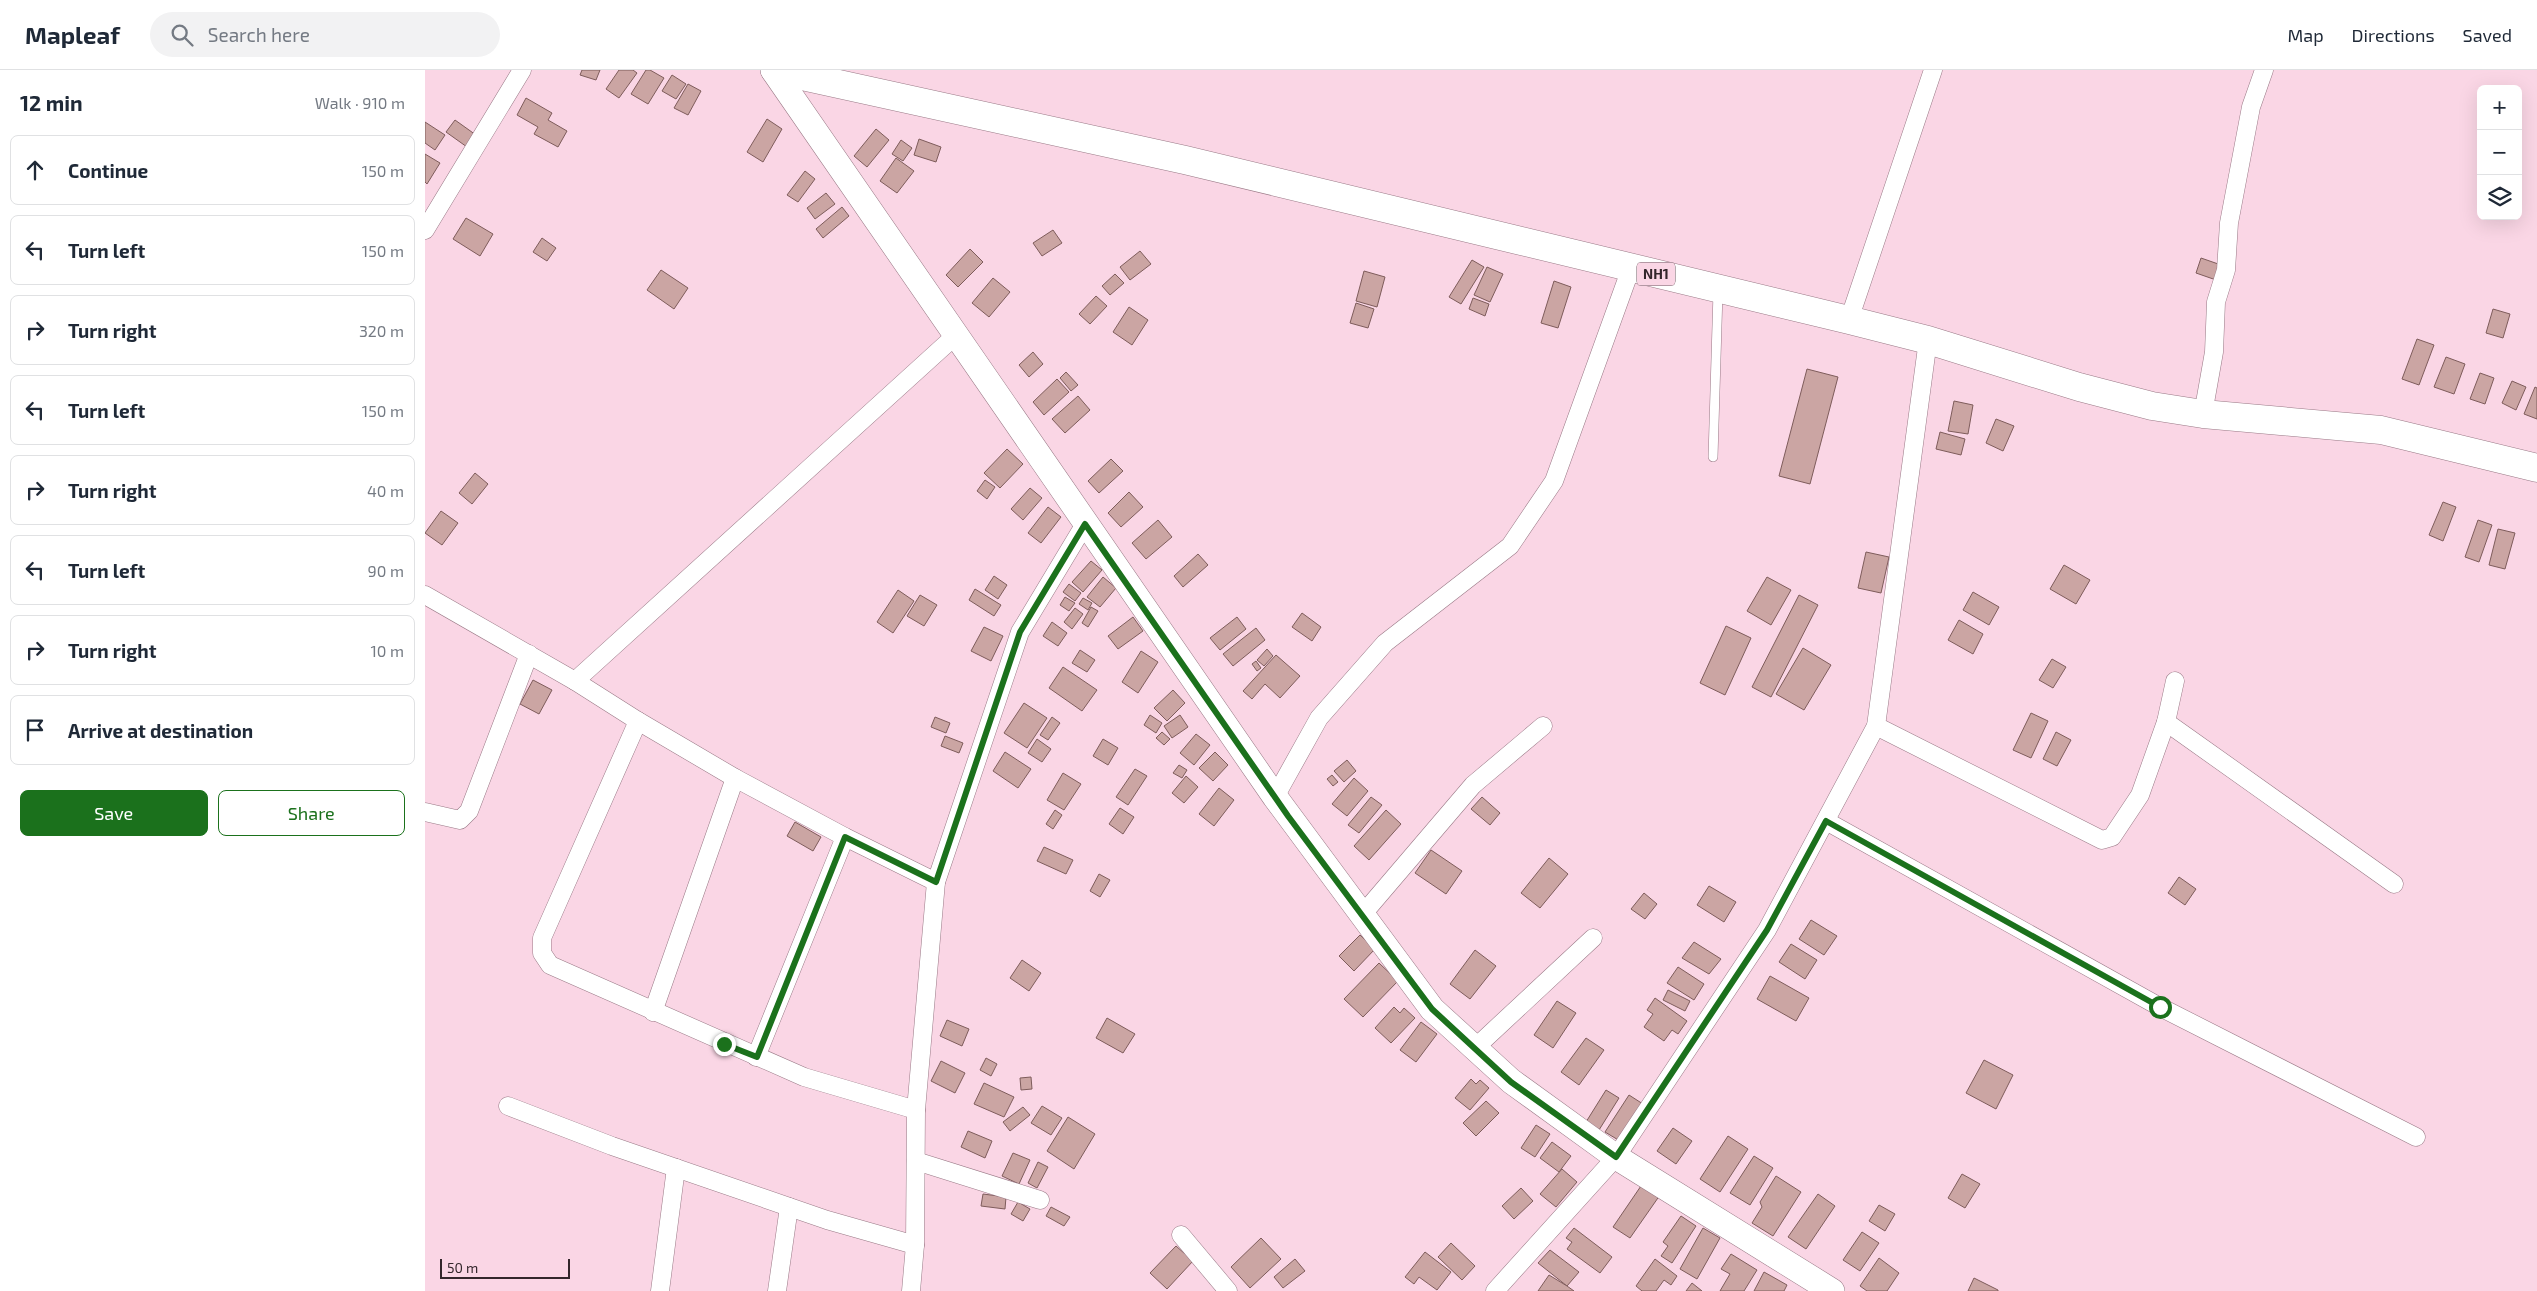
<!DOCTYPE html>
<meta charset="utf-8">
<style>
body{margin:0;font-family:"Exo 2",sans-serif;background:#f2f2f3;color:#1f2937}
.controls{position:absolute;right:15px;top:15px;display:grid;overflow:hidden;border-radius:8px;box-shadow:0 5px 20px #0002}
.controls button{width:45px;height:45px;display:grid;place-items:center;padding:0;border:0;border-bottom:1px solid #e0e1e3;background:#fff;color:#1f2937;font:25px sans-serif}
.scale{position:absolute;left:15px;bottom:12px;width:130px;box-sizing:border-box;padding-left:5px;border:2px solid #33262b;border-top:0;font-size:14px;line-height:18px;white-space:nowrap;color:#33262b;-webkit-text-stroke:4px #fad6e5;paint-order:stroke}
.stop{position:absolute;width:15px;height:15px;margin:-11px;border:4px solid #1b711c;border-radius:50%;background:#fff}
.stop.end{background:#1b711c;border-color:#fff;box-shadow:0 1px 5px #0008}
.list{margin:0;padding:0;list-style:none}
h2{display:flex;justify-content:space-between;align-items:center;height:65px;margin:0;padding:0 20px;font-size:21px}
h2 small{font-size:16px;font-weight:400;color:#747a83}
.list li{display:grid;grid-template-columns:32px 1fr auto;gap:15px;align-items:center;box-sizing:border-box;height:70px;margin:0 10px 10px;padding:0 10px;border:1px solid #e0e1e3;border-radius:8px}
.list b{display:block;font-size:19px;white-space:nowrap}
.list em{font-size:16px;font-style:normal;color:#747a83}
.actions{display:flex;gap:10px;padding:15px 20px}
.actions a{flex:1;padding:11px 0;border:1px solid #1b711c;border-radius:8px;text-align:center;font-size:18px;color:#1b711c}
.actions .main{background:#1b711c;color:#fff}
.icon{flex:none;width:28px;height:28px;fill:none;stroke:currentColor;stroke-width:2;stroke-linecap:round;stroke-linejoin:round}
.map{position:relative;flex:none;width:2112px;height:1221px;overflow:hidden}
header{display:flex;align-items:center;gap:30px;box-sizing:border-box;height:70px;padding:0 25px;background:#fff;border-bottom:1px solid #e0e1e3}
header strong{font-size:24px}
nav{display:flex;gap:28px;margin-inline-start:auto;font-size:18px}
.search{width:350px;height:45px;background:#f2f2f3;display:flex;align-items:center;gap:12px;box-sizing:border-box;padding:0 18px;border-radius:28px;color:#747a83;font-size:19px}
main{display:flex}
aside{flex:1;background:#fff}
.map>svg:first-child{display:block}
.building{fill:#cba5a3;stroke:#7e5c5b}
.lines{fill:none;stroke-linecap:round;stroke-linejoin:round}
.lane-casing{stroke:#997986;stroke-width:10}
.street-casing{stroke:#997986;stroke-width:19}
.secondary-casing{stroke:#997986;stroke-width:26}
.highway-casing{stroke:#997986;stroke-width:29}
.lane{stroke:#fff;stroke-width:9}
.street{stroke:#fff;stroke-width:18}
.secondary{stroke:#fff;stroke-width:25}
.highway{stroke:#fff;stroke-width:28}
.route{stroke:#1b711c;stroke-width:6}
.labels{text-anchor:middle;stroke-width:5;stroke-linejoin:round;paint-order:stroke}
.shield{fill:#fad6e5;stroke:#6f5b63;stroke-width:1}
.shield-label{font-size:14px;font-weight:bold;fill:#33262b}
</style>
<header>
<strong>Mapleaf</strong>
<div class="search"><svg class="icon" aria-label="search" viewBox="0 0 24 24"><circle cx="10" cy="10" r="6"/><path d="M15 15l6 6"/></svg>Search here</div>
<nav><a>Map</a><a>Directions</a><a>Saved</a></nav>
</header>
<main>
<aside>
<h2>12 min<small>Walk · 910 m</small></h2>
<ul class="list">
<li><svg class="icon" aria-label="ahead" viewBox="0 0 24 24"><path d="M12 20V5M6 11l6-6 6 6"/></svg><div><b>Continue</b></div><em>150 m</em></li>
<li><svg class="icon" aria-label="left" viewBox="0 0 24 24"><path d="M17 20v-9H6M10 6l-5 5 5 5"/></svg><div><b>Turn left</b></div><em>150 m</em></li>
<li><svg class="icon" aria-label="right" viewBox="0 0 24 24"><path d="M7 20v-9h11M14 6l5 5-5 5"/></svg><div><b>Turn right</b></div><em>320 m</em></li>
<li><svg class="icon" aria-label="left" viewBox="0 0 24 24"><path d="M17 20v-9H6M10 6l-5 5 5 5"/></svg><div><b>Turn left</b></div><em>150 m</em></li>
<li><svg class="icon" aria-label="right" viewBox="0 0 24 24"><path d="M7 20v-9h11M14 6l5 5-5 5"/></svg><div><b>Turn right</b></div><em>40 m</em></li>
<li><svg class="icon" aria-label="left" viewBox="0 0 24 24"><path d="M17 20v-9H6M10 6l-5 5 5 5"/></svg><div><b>Turn left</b></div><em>90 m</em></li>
<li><svg class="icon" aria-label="right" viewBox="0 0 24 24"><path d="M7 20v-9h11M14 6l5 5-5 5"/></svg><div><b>Turn right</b></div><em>10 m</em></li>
<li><svg class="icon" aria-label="arrive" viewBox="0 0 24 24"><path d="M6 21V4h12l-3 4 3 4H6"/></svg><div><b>Arrive at destination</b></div></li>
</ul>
<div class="actions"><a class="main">Save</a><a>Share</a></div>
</aside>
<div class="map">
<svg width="2112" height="1221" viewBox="0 0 2112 1221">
<rect width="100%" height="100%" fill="#fad6e5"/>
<g class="building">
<polygon points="157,0 175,0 171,10 155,5"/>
<polygon points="194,0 208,0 212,3 194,28 181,19"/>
<polygon points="221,0 225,0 239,8 223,34 206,24"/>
<polygon points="247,5 261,14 251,29 237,21"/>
<polygon points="263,14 276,21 263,45 249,38"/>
<polygon points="101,28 127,43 123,50 142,61 133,77 109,64 113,57 92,45"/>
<polygon points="342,49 357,59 338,92 322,82"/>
<polygon points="30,50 51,65 42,77 21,62"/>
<polygon points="0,52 20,65 10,80 0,73"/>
<polygon points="451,59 464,70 442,97 429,86"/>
<polygon points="494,69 516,77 511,92 489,85"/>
<polygon points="476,70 487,78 478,91 467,84"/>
<polygon points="0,84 15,93 2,114 0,112"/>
<polygon points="471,88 489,101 472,123 455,111"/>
<polygon points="380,101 390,109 373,132 362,125"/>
<polygon points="401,123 410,134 390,149 382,138"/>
<polygon points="417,137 424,146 398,168 391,159"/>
<polygon points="41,148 68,164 55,186 28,169"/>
<polygon points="628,160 637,173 617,186 608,173"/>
<polygon points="117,168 131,178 122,191 108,182"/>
<polygon points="545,179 558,192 533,217 521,205"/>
<polygon points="715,181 726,194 705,210 695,197"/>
<polygon points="1776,188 1799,196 1794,211 1771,203"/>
<polygon points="1047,190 1059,197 1036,234 1024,227"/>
<polygon points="1062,197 1078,204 1065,232 1049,225"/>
<polygon points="236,200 263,218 249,239 222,220"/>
<polygon points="939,201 960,207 952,237 931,231"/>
<polygon points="690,204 699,213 685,225 677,216"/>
<polygon points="568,208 585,222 564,247 547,233"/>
<polygon points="1129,211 1146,217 1133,258 1116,253"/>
<polygon points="671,226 682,236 665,254 654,244"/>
<polygon points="1048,228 1064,234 1060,246 1044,239"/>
<polygon points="931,233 949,239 943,258 925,253"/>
<polygon points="704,237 723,250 707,275 688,262"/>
<polygon points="2068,239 2085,244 2078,268 2061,263"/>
<polygon points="1992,269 2009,275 1994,315 1977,309"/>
<polygon points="608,282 618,294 604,307 594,295"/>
<polygon points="2021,287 2040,294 2029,324 2009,317"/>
<polygon points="1382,299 1413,307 1385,414 1354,406"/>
<polygon points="641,302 653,315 646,321 635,308"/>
<polygon points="2055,303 2069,308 2060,334 2045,329"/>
<polygon points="632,309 644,322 619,345 608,332"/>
<polygon points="2087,311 2101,317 2091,340 2077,333"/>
<polygon points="2110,317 2112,318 2112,349 2099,344"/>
<polygon points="653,326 665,340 640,363 627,349"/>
<polygon points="1529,331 1548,335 1543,364 1523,361"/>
<polygon points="1571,349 1589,356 1578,381 1561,373"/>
<polygon points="1515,362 1540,369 1536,385 1511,379"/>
<polygon points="582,379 598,394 575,418 559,403"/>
<polygon points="686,389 698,401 674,423 663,411"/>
<polygon points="50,403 63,414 47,434 34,423"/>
<polygon points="560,410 570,417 562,429 552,421"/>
<polygon points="605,418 617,428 598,450 586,439"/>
<polygon points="704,422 718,437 696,457 683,443"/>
<polygon points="2018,432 2031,437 2018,471 2004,465"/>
<polygon points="623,437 636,447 616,473 603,463"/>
<polygon points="16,441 33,453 17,475 0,463"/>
<polygon points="733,450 747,467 721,489 707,473"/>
<polygon points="2053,450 2067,455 2054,492 2040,487"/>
<polygon points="2073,459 2090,463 2080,499 2064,495"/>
<polygon points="1441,482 1464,487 1456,523 1433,518"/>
<polygon points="773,484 783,495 758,517 749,506"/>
<polygon points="666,491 677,500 658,522 647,512"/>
<polygon points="1639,495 1665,510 1651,534 1625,519"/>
<polygon points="569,506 582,515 573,529 560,520"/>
<polygon points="678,507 691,518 675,537 662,527"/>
<polygon points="1342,507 1366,520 1346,555 1322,541"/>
<polygon points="644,514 656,523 650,531 638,522"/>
<polygon points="550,519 576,535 569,546 544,530"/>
<polygon points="473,520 489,531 468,563 452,552"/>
<polygon points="1548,522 1574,537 1564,555 1538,540"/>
<polygon points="495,525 512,535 499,556 482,546"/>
<polygon points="1374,525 1393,535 1346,627 1327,617"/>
<polygon points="640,527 650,533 644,541 635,535"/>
<polygon points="658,528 667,533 663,540 654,534"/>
<polygon points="666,537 673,541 663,557 657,553"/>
<polygon points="650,538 658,544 647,559 639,552"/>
<polygon points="877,543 896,557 887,571 867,557"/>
<polygon points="708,547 718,561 693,579 683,566"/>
<polygon points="812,547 821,559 795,580 785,568"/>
<polygon points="1534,550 1558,564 1548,584 1523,570"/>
<polygon points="627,552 642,563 633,576 618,566"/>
<polygon points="1301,556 1326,568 1300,625 1275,613"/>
<polygon points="559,557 578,566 566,591 546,581"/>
<polygon points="831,558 840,570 808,596 798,584"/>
<polygon points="1378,578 1406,595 1379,640 1351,624"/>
<polygon points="842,579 848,586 839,596 832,590"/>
<polygon points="655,580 670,590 662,602 647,593"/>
<polygon points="716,581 733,592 713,623 697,612"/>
<polygon points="851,585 875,606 855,628 840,614 827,629 818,621"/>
<polygon points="1627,589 1641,597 1628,618 1614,610"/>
<polygon points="831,591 836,598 832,601 827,594"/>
<polygon points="638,597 672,620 657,641 624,618"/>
<polygon points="108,610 127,620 114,644 95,634"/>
<polygon points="748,620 760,633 742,651 729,638"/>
<polygon points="599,633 622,648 602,678 579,663"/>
<polygon points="1606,643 1623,651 1606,688 1588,680"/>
<polygon points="725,645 737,653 731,663 719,655"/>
<polygon points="755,645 763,657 747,668 739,656"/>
<polygon points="510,647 525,653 521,663 506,657"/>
<polygon points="627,647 635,653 623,670 615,665"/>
<polygon points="737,662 745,669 739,675 731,668"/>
<polygon points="1631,662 1646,670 1632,696 1618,689"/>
<polygon points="771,664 785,675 769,695 755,683"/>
<polygon points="520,666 538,673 534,683 516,676"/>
<polygon points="612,669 626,679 617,692 603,683"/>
<polygon points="678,669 693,678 683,695 668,686"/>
<polygon points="580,682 606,699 593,718 568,701"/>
<polygon points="790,682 803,695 788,711 774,698"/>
<polygon points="922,690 931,701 919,712 909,701"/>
<polygon points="754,695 762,700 757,708 748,703"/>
<polygon points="710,699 722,706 703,735 691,727"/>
<polygon points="638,703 656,714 639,740 622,730"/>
<polygon points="907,705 913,712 908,716 902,709"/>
<polygon points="761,706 773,717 759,733 747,723"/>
<polygon points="929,708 943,721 922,746 907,734"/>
<polygon points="794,718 809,730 789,756 774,744"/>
<polygon points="946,727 957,735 934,763 923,755"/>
<polygon points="1057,727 1075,743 1065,755 1046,739"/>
<polygon points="695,738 709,747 698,764 684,754"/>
<polygon points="630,740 637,745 628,759 621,754"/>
<polygon points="961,740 976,754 944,790 929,776"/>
<polygon points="370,752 396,767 388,781 362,766"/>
<polygon points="619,777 648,790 641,804 612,791"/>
<polygon points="1006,780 1037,801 1021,824 990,803"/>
<polygon points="1124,788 1143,804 1115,838 1096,823"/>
<polygon points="674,804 685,810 675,827 665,821"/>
<polygon points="1754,807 1771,819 1760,835 1743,823"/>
<polygon points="1284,816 1311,832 1299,852 1272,835"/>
<polygon points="1219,823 1232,834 1220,849 1206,839"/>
<polygon points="1386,850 1412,866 1399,885 1374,869"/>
<polygon points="935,865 950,879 929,901 914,886"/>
<polygon points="1269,872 1296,889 1284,904 1257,888"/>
<polygon points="1366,874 1392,890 1380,909 1354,892"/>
<polygon points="1050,880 1071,896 1045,929 1025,914"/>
<polygon points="597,890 616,903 604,921 585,908"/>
<polygon points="954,893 973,911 938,947 919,929"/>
<polygon points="1253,897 1279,914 1269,930 1242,913"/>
<polygon points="1345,906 1384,928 1371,951 1332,929"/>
<polygon points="1243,920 1265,931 1260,941 1238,930"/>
<polygon points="1230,928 1262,951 1253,964 1247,960 1239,971 1219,957 1228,944 1222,940"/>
<polygon points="1132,931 1151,943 1128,978 1109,965"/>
<polygon points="969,937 975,943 979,938 990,948 966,973 950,958"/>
<polygon points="682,948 710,964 698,983 671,968"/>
<polygon points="522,950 544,959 537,976 515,966"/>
<polygon points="996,952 1012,964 991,992 975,980"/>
<polygon points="1161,968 1179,980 1154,1015 1136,1002"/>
<polygon points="561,988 572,994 566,1006 555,1000"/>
<polygon points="1559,990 1588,1005 1571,1039 1541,1023"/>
<polygon points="516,991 540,1003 530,1023 506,1011"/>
<polygon points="606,1007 607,1019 596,1020 595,1008"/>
<polygon points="1046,1009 1051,1014 1055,1010 1064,1018 1045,1040 1030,1028"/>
<polygon points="559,1013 589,1027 579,1047 549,1034"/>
<polygon points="1181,1020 1194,1028 1174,1060 1161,1052"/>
<polygon points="1204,1025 1218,1034 1195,1071 1180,1062"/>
<polygon points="1061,1031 1074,1043 1051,1066 1038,1053"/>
<polygon points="617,1036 637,1048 626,1065 606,1053"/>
<polygon points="598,1037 605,1045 585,1061 578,1052"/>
<polygon points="643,1047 670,1064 649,1099 622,1081"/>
<polygon points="1111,1055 1125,1064 1110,1087 1096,1078"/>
<polygon points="1248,1058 1267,1071 1251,1094 1232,1081"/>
<polygon points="543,1061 567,1071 560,1088 536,1077"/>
<polygon points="1303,1066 1323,1079 1295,1122 1275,1109"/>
<polygon points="1127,1072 1146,1086 1134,1102 1115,1088"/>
<polygon points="588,1083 605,1090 594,1114 577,1106"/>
<polygon points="1329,1086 1348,1098 1325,1135 1305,1123"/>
<polygon points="613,1092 623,1097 612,1118 603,1113"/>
<polygon points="1137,1099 1152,1112 1131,1137 1115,1124"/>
<polygon points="1537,1104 1555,1114 1540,1138 1523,1128"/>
<polygon points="1351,1106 1376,1122 1348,1166 1327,1153 1337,1137 1335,1132"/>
<polygon points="1218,1113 1235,1125 1205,1168 1188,1157"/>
<polygon points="1096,1118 1108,1131 1089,1149 1077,1136"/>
<polygon points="558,1124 581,1127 580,1139 556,1136"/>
<polygon points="1393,1124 1410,1136 1381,1179 1363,1167"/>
<polygon points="593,1132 605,1139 598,1151 586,1144"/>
<polygon points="1454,1135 1470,1144 1460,1161 1444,1151"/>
<polygon points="626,1137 645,1147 639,1156 621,1146"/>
<polygon points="1256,1146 1271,1156 1247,1193 1236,1186 1243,1176 1238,1172"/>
<polygon points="1149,1158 1187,1187 1175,1203 1142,1179 1147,1172 1141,1168"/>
<polygon points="1278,1158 1295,1168 1272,1209 1255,1199"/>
<polygon points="1437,1162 1454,1173 1435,1201 1418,1190"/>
<polygon points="836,1168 856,1189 825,1218 806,1197"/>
<polygon points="1026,1173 1050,1196 1037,1210 1013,1187"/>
<polygon points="751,1176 768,1191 742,1219 725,1203"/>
<polygon points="1125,1180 1154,1202 1142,1216 1113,1193"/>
<polygon points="1000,1182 1026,1202 1012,1220 994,1207 989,1214 980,1207"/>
<polygon points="1306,1184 1332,1200 1319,1221 1295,1221 1305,1204 1296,1199"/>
<polygon points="1454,1188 1474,1203 1462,1221 1442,1221 1435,1216"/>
<polygon points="870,1189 880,1201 858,1218 849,1207"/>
<polygon points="1230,1189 1252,1206 1246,1215 1239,1210 1231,1221 1217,1221 1211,1216"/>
<polygon points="1339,1202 1362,1215 1359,1221 1329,1221"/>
<polygon points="1124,1205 1142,1216 1149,1221 1113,1221"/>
<polygon points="1549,1208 1573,1220 1573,1221 1543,1221"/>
<polygon points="1267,1213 1277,1221 1261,1221"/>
</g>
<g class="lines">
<g class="lane-casing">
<polyline id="lane" points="1288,387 1293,222"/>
</g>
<g class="street-casing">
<g id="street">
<polyline points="0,160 97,0"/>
<polyline points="1424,250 1508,0"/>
<polyline points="1778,344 1789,282 1791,232 1801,200 1804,153 1826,37 1839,0"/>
<polyline points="0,525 150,611 213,651 310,708 420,767 511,812"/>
<polyline points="150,611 530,266"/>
<polyline points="213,651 117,868 117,883 125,895 379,1007 491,1040"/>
<polyline points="1741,652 1969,814"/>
<polyline points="1451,656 1677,770 1687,767 1715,725 1741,652 1750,611"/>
<polyline points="850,727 894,648 960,573 1085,476 1129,411 1206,198"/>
<polyline points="0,742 35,750 44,741 104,584"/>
<polyline points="1401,751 1735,937 1991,1067"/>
<polyline points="937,845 1048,715 1118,656"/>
<polyline points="228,942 310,708"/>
<polyline points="1050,978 1168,868"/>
<polyline points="331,987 420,767"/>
<polyline points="83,1036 187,1076 402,1150 490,1175"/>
<polyline points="491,1091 615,1130"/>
<polyline points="756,1165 803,1221"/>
<polyline points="235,1221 251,1098"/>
<polyline points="352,1221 364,1137"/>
<polyline points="486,1221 490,1175 491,1040 511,812 595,562 660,454"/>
<polyline points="1070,1221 1191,1087 1342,860 1451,656 1503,270"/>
</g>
</g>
<g class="secondary-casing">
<polyline id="secondary" points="348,0 850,727 1007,939 1086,1011 1191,1087 1407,1221"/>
</g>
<g class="highway-casing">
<polyline id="highway" points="350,0 760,90 1424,250 1503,270 1654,317 1727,336 1778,344 1956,360 2112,398"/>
</g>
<use href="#lane" class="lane"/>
<use href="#street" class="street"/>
<use href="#secondary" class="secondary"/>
<use href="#highway" class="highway"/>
</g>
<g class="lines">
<polyline class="route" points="299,974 332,987 420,767 511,812 595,562 660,454 863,746 1007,939 1086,1012 1191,1087 1342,860 1401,751 1735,937"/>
</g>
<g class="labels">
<rect class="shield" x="1212" y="192.5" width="38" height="23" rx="4"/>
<g class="shield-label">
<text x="1231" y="209">NH1</text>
</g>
</g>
</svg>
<div class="controls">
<button>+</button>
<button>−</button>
<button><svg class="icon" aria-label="layers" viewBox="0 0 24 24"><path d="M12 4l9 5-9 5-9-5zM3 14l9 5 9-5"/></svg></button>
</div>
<div class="scale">50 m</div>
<div class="stop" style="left:1735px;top:937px"></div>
<div class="stop end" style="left:299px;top:974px"></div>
</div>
</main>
